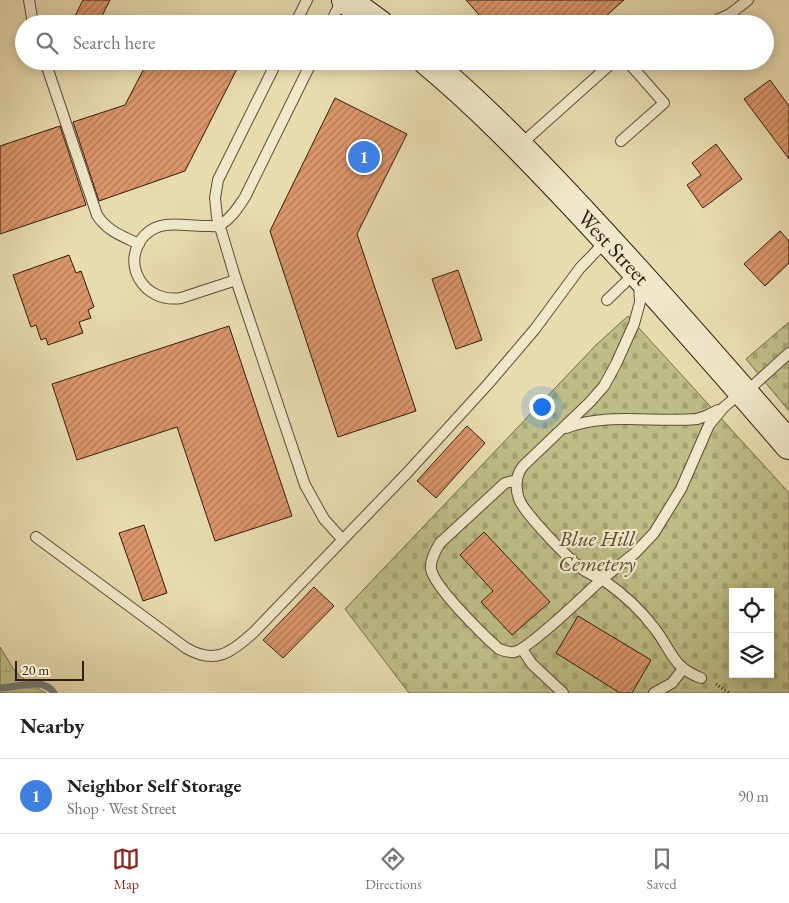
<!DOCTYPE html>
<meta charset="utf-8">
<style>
body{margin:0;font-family:"EB Garamond",serif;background:#f6f6f6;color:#202124}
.controls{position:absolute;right:15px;bottom:15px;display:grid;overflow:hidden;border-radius:0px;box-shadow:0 2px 12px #0003}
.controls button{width:45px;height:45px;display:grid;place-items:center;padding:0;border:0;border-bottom:1px solid #e0e0e0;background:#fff;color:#202124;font:25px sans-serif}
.scale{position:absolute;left:15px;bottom:12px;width:69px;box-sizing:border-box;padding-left:5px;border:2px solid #331c11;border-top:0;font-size:14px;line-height:18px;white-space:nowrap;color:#331c11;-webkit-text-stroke:4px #f0e8cb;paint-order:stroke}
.you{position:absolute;left:541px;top:406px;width:18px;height:18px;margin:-12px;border:4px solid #fff;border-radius:50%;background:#1a73e8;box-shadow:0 0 0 8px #1a73e833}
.badge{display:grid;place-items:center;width:32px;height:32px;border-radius:50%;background:#8f2418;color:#fff;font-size:16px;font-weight:700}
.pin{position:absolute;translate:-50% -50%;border:2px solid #fff;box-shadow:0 1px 5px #0006}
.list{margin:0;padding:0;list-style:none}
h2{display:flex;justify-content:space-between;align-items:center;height:65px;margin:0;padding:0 20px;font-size:21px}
h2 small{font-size:16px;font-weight:400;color:#757577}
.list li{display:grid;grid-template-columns:32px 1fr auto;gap:15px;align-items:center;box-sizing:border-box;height:75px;padding:0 20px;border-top:1px solid #e0e0e0}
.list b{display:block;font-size:19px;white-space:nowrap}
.list p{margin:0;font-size:16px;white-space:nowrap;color:#757577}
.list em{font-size:16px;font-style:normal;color:#757577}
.icon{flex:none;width:28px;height:28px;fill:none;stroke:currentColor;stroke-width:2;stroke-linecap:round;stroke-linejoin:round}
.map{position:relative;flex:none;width:789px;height:693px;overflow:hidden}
.search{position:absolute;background:#fff;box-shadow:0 2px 12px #0003;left:15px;right:15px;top:15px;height:55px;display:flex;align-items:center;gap:12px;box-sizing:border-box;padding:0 18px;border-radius:28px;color:#757577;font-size:19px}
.sheet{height:140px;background:#fff}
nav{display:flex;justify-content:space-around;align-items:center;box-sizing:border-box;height:70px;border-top:1px solid #e0e0e0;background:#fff;font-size:14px;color:#757577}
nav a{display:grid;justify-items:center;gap:2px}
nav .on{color:#8f2418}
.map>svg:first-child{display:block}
.wetland{fill:url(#wetland-marsh);stroke:#786d4c}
.cemetery{fill:url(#cemetery-stones);stroke:#786d4c;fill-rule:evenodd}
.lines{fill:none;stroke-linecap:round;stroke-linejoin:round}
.stream{stroke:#707b72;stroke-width:7}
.building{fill:url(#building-hatch);stroke:#331c11}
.service-casing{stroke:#604c38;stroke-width:12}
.secondary-casing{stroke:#331c11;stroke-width:30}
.path{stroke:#331c11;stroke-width:3;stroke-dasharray:1 2.5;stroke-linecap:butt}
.service{stroke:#f0e8cb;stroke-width:10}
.secondary{stroke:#f0e8cb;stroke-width:28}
.labels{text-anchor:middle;stroke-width:4.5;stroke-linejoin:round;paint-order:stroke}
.street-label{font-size:22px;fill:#331c11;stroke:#f0e8cb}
.park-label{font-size:22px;font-style:italic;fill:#5c4d34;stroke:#f0e8cb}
</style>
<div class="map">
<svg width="789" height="693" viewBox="0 0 789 693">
<defs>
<pattern id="wetland-marsh" width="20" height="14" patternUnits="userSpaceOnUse" patternTransform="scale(1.25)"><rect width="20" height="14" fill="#bdbe86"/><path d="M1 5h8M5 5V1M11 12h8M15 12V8" fill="none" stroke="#a3a373"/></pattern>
<pattern id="cemetery-stones" width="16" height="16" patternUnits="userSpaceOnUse" patternTransform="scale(1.25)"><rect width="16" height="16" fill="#bdbe86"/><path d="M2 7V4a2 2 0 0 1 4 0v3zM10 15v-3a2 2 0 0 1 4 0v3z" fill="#a3a373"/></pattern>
<pattern id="building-hatch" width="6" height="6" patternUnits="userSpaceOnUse" patternTransform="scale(1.25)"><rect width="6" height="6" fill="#db966a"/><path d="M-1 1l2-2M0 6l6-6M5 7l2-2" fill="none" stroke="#b27a56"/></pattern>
</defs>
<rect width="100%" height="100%" fill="#e8dcaf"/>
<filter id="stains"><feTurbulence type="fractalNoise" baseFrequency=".004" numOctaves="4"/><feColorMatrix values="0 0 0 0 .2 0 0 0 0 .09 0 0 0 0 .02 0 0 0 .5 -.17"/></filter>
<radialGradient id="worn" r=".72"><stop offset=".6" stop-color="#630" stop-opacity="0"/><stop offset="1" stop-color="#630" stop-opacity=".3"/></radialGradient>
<polygon class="wetland" points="0,647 14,670 28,683 46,693 0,693"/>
<g class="cemetery">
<path d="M628 316 789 493V693H409L345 609 597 344ZM733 592H770V674H733Z"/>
<polygon points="789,322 789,411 746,359"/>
</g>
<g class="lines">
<path class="stream" d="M0 688C17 688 43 676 54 693"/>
</g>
<g class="building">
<polygon points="83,0 110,0 98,24 71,24"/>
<polygon points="466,0 624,0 597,24 487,24"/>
<polygon points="148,61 241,61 185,171 99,201 73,122 125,105"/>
<polygon points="770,80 789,106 789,159 744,99"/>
<polygon points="335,98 407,134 357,234 416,411 338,437 270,231"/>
<polygon points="60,126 86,205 0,234 0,146"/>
<polygon points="716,144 742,179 703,208 687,185 701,175 692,163"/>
<polygon points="780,231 789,241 789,263 765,286 744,264"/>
<polygon points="69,255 76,273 81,271 94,307 88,310 91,318 79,322 83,333 48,345 46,338 41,340 36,325 31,327 13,275"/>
<polygon points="458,270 482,340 456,349 432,279"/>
<polygon points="229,326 292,516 215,541 177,427 77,460 52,384"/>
<polygon points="467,426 485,443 436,498 417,481"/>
<polygon points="144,525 167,593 143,601 119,533"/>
<polygon points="484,532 550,602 512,635 481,602 493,591 460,555"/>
<polygon points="314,587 334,606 283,658 263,640"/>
<polygon points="578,616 651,660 632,693 620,693 556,653"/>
</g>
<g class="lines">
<g class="service-casing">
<g id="service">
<polyline points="29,0 33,24"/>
<polyline points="295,24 307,0"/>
<polyline points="330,24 342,0"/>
<polyline points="708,24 730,14 748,0"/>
<path d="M45 61 97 215C107 231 122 236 139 244"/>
<polyline points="277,61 218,180 215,198 217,217 236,280 305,485 324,519 342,539"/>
<polyline points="621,141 664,103 627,61"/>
<polyline points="519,146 614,61"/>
<path d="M236 280 181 298C144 304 119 263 145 235 162 218 186 227 208 226 211 226 216 227 219 225 230 221 239 206 245 197L312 61"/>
<path d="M639 283 640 302 634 324 616 364 604 386 590 402 523 466C516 475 515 487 519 499 524 513 571 562 585 571 590 574 596 577 602 579L635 553 654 533 681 489 709 425 724 407 742 392"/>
<polyline points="607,300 635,273"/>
<polyline points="745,393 789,353"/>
<path d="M566 428C609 412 652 423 697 419L706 416 718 410"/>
<path d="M517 480 505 483 440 543C435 551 430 560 431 569 434 587 484 636 499 649 504 651 509 653 514 652 528 650 588 592 602 579 622 593 641 610 655 629 672 651 672 667 701 678"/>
<path d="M36 537 186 648C215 665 231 653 254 632L407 473 489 383 535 329 580 268 607 240"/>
<polyline points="522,649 532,664 563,693"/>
<polyline points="654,693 672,683 683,669"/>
</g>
</g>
<g class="secondary-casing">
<g id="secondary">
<polyline points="346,0 379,24"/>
<path d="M427 61C481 106 529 156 577 207 649 284 719 364 789 445"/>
</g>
</g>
<polyline class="path" points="716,684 729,693"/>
<use href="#service" class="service"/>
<use href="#secondary" class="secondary"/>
</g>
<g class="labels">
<g class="street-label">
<text transform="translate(614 247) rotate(47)" y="8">West Street</text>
</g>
<g class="park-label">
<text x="597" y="546">Blue Hill<tspan x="597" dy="25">Cemetery</tspan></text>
</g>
</g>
<rect width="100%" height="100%" filter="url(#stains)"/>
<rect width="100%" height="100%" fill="url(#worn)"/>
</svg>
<div class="controls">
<button><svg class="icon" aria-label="locate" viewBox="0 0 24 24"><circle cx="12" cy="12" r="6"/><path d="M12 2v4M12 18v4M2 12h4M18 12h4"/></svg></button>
<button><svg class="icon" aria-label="layers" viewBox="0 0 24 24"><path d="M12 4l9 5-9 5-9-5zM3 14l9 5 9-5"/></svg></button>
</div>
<div class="scale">20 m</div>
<div class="you"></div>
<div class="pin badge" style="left:364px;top:157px;background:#3f7fe0">1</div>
<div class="search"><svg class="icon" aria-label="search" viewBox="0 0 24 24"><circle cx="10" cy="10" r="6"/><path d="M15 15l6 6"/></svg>Search here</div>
</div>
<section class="sheet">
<h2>Nearby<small></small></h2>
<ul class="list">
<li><span class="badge" style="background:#3f7fe0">1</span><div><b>Neighbor Self Storage</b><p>Shop · West Street</p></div><em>90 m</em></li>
</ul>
</section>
<nav>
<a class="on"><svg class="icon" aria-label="map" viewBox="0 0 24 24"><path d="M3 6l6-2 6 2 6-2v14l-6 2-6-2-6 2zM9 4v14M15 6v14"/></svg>Map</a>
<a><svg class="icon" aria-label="directions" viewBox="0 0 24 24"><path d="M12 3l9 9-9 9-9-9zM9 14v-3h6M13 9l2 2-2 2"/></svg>Directions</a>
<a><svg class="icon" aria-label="saved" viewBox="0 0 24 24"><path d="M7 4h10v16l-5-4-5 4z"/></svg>Saved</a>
</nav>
